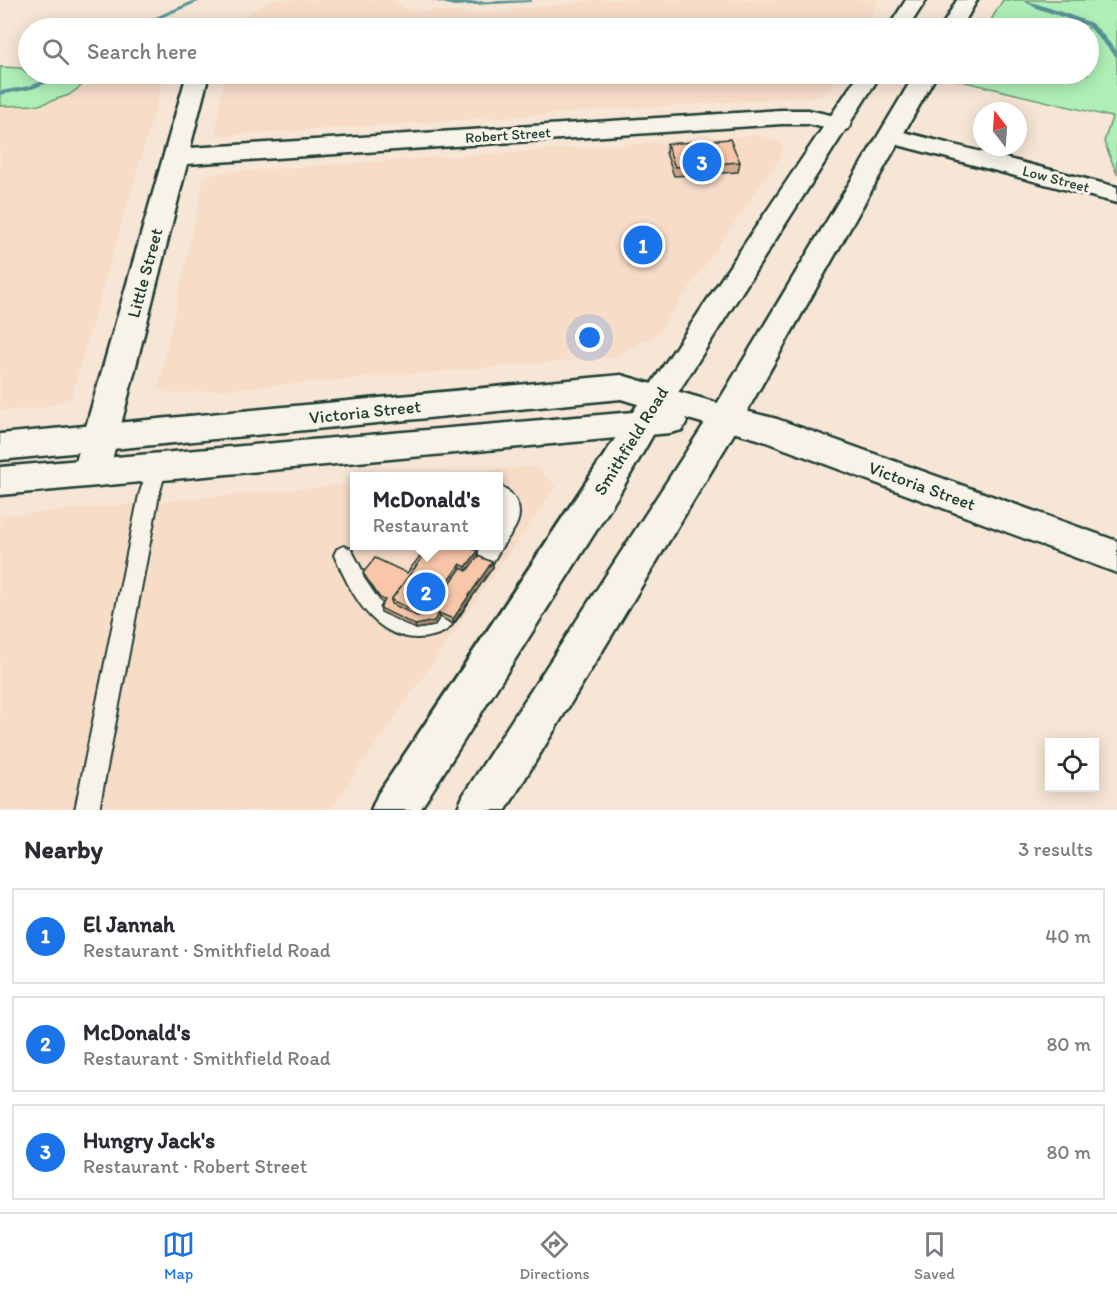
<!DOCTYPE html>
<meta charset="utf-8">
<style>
body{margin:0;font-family:Itim,sans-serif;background:#f2f2f3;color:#2b2b33}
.controls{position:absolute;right:18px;bottom:18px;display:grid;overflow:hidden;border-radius:0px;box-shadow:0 3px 15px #0003}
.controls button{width:54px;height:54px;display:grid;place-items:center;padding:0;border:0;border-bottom:2px solid #e1e1e2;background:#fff;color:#2b2b33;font:30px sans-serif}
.compass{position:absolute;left:973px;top:102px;width:54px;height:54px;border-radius:50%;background:#fff;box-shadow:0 3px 15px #0003;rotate:343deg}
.you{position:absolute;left:590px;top:338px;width:21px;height:21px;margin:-15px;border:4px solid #fff;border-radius:50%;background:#1a73e8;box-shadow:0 0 0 9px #1a73e833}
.badge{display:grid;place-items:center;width:39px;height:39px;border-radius:50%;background:#1a73e8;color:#fff;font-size:20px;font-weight:700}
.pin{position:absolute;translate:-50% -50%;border:3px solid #fff;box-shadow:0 2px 6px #0006}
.popup{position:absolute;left:350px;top:472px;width:153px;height:78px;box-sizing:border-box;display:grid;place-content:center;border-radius:0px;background:#fff;filter:drop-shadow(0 2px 4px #0005);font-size:20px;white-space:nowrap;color:#7c7c81}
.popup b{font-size:22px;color:#2b2b33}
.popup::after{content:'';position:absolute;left:50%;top:100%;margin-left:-12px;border:12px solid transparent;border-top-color:#fff}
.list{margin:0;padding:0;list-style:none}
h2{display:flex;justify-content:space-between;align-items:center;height:78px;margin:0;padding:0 24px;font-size:26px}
h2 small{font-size:20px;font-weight:400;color:#7c7c81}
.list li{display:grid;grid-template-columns:39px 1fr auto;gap:18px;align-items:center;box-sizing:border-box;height:96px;margin:0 12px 12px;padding:0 12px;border:2px solid #e1e1e2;border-radius:0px}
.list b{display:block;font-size:22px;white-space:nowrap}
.list p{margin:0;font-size:20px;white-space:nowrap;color:#7c7c81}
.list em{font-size:20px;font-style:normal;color:#7c7c81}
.icon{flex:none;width:33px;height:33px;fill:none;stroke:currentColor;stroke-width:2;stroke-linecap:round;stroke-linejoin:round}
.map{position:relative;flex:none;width:1117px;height:810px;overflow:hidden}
.search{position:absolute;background:#fff;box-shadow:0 3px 15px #0003;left:18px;right:18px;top:18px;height:66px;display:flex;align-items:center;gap:15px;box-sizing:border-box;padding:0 21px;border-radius:33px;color:#7c7c81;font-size:22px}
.sheet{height:402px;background:#fff}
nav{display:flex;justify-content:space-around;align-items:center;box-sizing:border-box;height:84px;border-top:2px solid #e1e1e2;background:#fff;font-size:16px;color:#7c7c81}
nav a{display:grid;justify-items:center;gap:3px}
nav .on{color:#1a73e8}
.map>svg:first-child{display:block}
.built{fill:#f7dcc8}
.green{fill:#afefb7;stroke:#679676;stroke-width:1.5}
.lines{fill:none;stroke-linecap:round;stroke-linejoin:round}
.stream{fill:#589497;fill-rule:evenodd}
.service-casing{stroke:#1f3d34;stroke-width:4}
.minor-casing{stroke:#1f3d34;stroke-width:5}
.primary-casing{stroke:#1f3d34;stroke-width:5}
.trunk-casing{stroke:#1f3d34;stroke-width:5}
.service{fill:#f7f3e8;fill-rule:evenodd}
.minor{fill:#f7f3e8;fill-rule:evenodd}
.primary{fill:#f7f3e8;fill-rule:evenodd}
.trunk{fill:#f7f3e8;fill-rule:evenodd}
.wall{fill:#d5aa90;stroke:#1f3d34;stroke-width:1.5}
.shaded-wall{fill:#ae8b76;stroke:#1f3d34;stroke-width:1.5}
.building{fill:#f8c6a8;stroke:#1f3d34;stroke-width:1.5}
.labels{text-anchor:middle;stroke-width:6;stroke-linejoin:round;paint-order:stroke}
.far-street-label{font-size:15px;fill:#1f3d34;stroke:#f7f3e8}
.street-label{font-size:18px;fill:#1f3d34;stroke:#f7f3e8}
</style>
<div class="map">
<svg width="1117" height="810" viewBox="0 0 1117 810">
<rect width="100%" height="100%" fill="#f7e6d5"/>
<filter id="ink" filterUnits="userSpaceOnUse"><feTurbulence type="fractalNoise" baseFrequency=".0167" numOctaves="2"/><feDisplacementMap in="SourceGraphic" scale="12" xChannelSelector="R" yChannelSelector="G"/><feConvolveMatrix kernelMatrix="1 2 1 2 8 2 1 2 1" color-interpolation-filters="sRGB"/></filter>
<g filter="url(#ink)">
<g class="built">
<polygon points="273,0 392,0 409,10 480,14 598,0 879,0 866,28 233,28 234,21"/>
<polygon points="98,74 165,74 71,398 46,407 0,411 0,106 39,105 69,95"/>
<polygon points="225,74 840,74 828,92 820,96 215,136"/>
<polygon points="758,135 779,142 783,148 781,156 657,334 614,357 170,394 158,389 204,179 214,173"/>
<polygon points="535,466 556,486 330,810 0,810 0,516 354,484 354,546 498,546 498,476 428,476"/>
</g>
<g class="green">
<polygon points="1003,0 1117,0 1117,174 1104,142 1112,117 957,80 961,74 1088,74 1088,28 986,28"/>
<polygon points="0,67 21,68 33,78 65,81 96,75 69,95 39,105 0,106"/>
</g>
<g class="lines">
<g class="stream">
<polygon points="195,0 203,0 137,28 130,28"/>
<polygon points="430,0 454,2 533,0 530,2 454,6"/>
<path d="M1022 0C1028 0 1083 19 1091 23 1099 28 1110 44 1117 51V57L1115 56 1088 26 1036 8Z"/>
<polygon points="63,74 70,74 32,89 0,95 0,91 29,86"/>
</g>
<g class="service-casing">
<g id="service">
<polygon points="157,459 164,461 167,466 159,495 99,810 75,810 139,495 150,461"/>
<path d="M498 485C509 489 519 501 519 513 519 526 509 536 503 545 497 554 491 566 484 576 475 589 458 620 448 629 441 635 426 638 417 638 370 636 351 591 334 555L337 549 344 546 351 549C368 580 386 626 429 617L482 546H498Z"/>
</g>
</g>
<g class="minor-casing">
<g id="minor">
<polygon points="187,74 209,74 190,148 782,110 808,110 848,119 851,124 848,129 839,131 808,124 782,124 187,164 109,472 103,482 91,486 79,482 73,472"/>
<polygon points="892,129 1117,187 1117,203 883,141 880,136 883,131"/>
<polygon points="726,406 777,419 1117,541 1117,573 758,439 714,427 709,418 714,409"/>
</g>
</g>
<g class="primary-casing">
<polygon id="primary" points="621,375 738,409 743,418 738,427 726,430 685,418 687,421 682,430 670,433 0,495 0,467 657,410 621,399 0,460 0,434"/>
</g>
<g class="trunk-casing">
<g id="trunk">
<polygon points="906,0 926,0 908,28 888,28"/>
<polygon points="957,0 977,0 961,28 941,28"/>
<path d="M859 74H881L670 405 618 496 420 810H371L378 794C539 555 697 313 859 74Z"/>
<polygon points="915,74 937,74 738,427 506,810 457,810 464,794 714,409"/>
</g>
</g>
<use href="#service" class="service"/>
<use href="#minor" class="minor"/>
<use href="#primary" class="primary"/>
<use href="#trunk" class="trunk"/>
</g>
<g class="wall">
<polygon points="667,144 740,162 738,172 674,176 666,153"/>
<polygon points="478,551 478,556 492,562 493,567 453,624 440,617 434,626 416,629 381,612 380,608 383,603 381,602 364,577 363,573 407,573"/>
</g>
<g class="shaded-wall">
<polygon points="478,551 479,560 467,576 466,567"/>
<polygon points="492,562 493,567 453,624 453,619"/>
<polygon points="460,564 461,573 429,619 428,610"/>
<polygon points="439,613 440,617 434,626 416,629 415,625"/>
</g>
<g class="building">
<polygon points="730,139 740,162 675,167 667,144"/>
<polygon points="428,546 431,546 391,600 392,604 417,616 428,614 461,568 467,571 478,556 492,562 453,619 439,613 434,621 415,625 380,608 385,600 380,598 363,573 375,558 407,573"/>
<polygon points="431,546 465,546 478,551 466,567 460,564 428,610 417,612 391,600"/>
</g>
</g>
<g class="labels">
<g class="far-street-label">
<text transform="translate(508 135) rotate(-4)" y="5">Robert Street</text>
<text transform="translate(1056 179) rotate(15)" y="5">Low Street</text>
</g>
<g class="street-label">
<text transform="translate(145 273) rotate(-75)" y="6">Little Street</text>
<text transform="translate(365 412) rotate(-6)" y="6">Victoria Street</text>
<text transform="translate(631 441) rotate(-58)" y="6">Smithfield Road</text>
<text transform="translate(922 486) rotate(20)" y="6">Victoria Street</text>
</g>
</g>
</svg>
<div class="controls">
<button><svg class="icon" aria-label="locate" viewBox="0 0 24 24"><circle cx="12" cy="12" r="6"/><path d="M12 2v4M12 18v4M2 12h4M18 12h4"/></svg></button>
</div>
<svg class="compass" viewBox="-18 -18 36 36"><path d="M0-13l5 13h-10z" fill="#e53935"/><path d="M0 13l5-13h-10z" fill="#7c7c81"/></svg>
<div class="you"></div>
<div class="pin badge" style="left:643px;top:245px">1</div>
<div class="pin badge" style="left:426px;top:592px">2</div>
<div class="popup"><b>McDonald's</b>Restaurant</div>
<div class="pin badge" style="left:702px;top:162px">3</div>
<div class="search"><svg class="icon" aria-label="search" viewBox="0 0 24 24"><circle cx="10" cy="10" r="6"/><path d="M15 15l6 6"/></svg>Search here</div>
</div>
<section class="sheet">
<h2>Nearby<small>3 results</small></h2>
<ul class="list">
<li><span class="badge">1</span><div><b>El Jannah</b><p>Restaurant · Smithfield Road</p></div><em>40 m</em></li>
<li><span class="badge">2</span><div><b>McDonald's</b><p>Restaurant · Smithfield Road</p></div><em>80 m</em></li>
<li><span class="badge">3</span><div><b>Hungry Jack's</b><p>Restaurant · Robert Street</p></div><em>80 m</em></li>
</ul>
</section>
<nav>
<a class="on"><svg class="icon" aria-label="map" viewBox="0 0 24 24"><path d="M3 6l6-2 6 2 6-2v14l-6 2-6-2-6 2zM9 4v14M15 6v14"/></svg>Map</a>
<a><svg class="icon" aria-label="directions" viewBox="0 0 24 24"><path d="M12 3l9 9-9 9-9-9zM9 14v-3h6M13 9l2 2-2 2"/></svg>Directions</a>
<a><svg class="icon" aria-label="saved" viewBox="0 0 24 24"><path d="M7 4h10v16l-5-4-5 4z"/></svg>Saved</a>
</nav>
